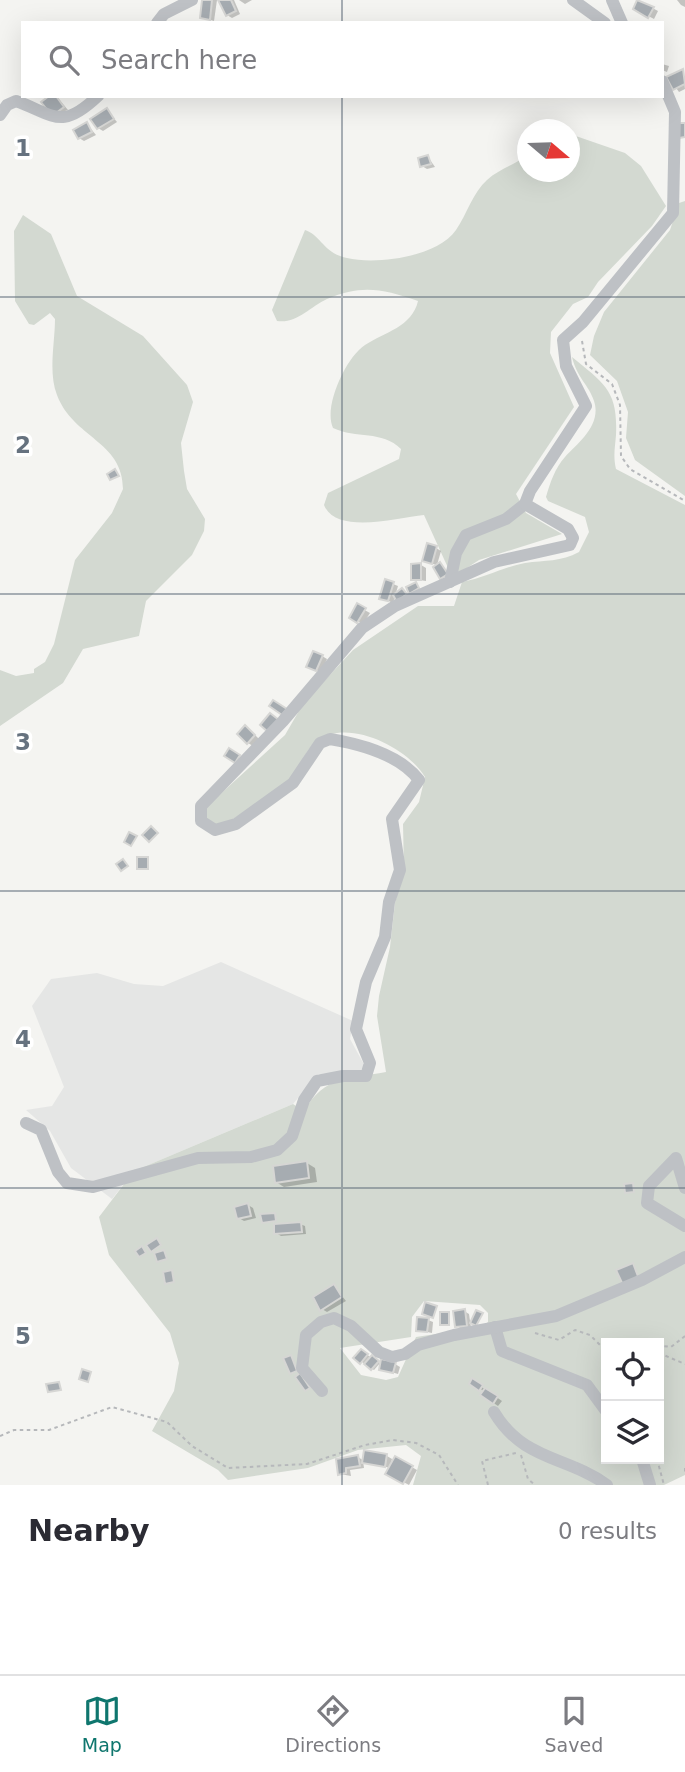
<!DOCTYPE html>
<style>
body{margin:0;font-family:"DejaVu Sans",sans-serif;background:#f2f2f3;color:#2b2b33}
.controls{position:absolute;right:21px;bottom:21px;display:grid;overflow:hidden;border-radius:0px;box-shadow:0 7px 28px #0002}
.controls button{width:63px;height:63px;display:grid;place-items:center;padding:0;border:0;border-bottom:2px solid #e1e1e2;background:#fff;color:#2b2b33;font:35px sans-serif}
.compass{position:absolute;left:517px;top:119px;width:63px;height:63px;border-radius:50%;background:#fff;box-shadow:0 7px 28px #0002;rotate:109deg}
.list{margin:0;padding:0;list-style:none}
h2{display:flex;justify-content:space-between;align-items:center;height:91px;margin:0;padding:0 28px;font-size:30px}
h2 small{font-size:23px;font-weight:400;color:#7c7c81}
.icon{flex:none;width:38px;height:38px;fill:none;stroke:currentColor;stroke-width:2;stroke-linecap:round;stroke-linejoin:round}
.map{position:relative;flex:none;width:685px;height:1485px;overflow:hidden}
.search{position:absolute;background:#fff;box-shadow:0 7px 28px #0002;left:21px;right:21px;top:21px;height:77px;display:flex;align-items:center;gap:18px;box-sizing:border-box;padding:0 24px;border-radius:0px;color:#7c7c81;font-size:26px}
.sheet{height:189px;background:#fff}
nav{display:flex;justify-content:space-around;align-items:center;box-sizing:border-box;height:98px;border-top:2px solid #e1e1e2;background:#fff;font-size:19px;color:#7c7c81}
nav a{display:grid;justify-items:center;gap:4px}
nav .on{color:#0f766e}
.map>svg:first-child{display:block}
.built{fill:#e5e6e5}
.green{fill:#d3d9d1;fill-rule:evenodd}
.shadow{fill:#0003}
.building{fill:#a6acb1;stroke:#d6d6d4;stroke-width:2}
.lines{fill:none;stroke-linecap:round;stroke-linejoin:round}
.path{stroke:#b6b8bb;stroke-width:2;stroke-dasharray:3.5 3.5;stroke-linecap:butt}
.minor{stroke:#bec1c5;stroke-width:12}
.grid{fill:none;stroke:#66727f;stroke-width:2;stroke-opacity:0.55}
.grid-label{font-size:23px;text-anchor:middle;font-weight:bold;fill:#66727f;stroke:#fff;stroke-width:7;stroke-linejoin:round;paint-order:stroke}
</style>
<div class="map">
<svg width="685" height="1485" viewBox="0 0 685 1485">
<rect width="100%" height="100%" fill="#f4f4f1"/>
<polygon class="built" points="221,962 353,1021 350,1039 366,1068 352,1073 318,1074 293,1104 134,1171 112,1199 71,1168 50,1131 26,1110 52,1106 64,1087 32,1006 51,979 97,973 134,984 163,986"/>
<g class="green">
<path d="M570 134 625 153 641 166 666 206 652 226 598 282 588 297 573 304 551 332 550 353 574 407 516 494 526 513 562 534 479 560 447 581 449 570 424 515C397 518 336 535 324 505L328 493 399 459 401 449C382 430 356 439 333 428 323 407 346 357 365 345 385 332 412 327 418 301 383 289 362 284 327 299 310 307 296 324 277 321L272 310 305 230C321 235 323 253 347 258 376 265 438 257 456 230 467 214 473 192 487 180 499 169 515 165 527 155L528 172H570Z"/>
<polygon points="685,201 685,496 635,460 626,438 628,412 617,381 590,355 594,336 604,312 670,230 679,203"/>
<path d="M23 215 51 234 77 296 143 336 187 385 193 402 181 443 184 471 187 489 205 519 204 531 192 555 146 601 139 636 83 649 63 683 0 726V670L16 676 34 673V669L45 662 54 644 75 560 112 513 123 489C123 441 73 438 57 395 48 372 55 343 55 319L50 313 34 325 29 324 15 301 14 231Z"/>
<path d="M572 357C605 384 618 391 616 435 615 448 613 456 616 469L685 505V1475L664 1485H413L421 1456 406 1445 358 1450 308 1468 228 1480 218 1470 152 1431 174 1391 179 1363 170 1333 109 1255 99 1217 134 1171 293 1104 304 1111C325 1075 348 1079 386 1072L377 1016 379 996 390 947 395 903 404 870 403 824 419 802 425 777C408 748 348 717 317 741 304 750 300 771 289 782 272 799 245 811 225 824L215 826 204 820V809L285 735 303 704 353 650 418 606H454L462 582C485 578 503 567 525 563 545 560 561 562 579 552L589 532 585 517 548 501 546 497C550 483 555 468 565 457 578 443 602 425 594 401 589 385 577 378 572 357ZM424 1301 480 1305 488 1313V1322L482 1327 416 1337 398 1377 386 1380 361 1375 340 1348 411 1337 412 1317ZM606 1343H659V1459H606Z"/>
</g>
<g class="shadow">
<polygon points="204,0 217,0 214,21 201,17"/>
<polygon points="220,0 234,0 240,14 232,18 227,15"/>
<polygon points="239,0 252,0 245,4"/>
<polygon points="677,0 685,0 685,7 681,5"/>
<polygon points="639,1 658,11 654,19 635,9"/>
<polygon points="662,64 669,66 667,72 662,70"/>
<polygon points="683,71 685,89 679,92 669,78"/>
<polygon points="55,96 58,98 68,110 53,115"/>
<polygon points="107,110 117,122 103,131 98,128"/>
<polygon points="87,124 96,135 84,141 79,138"/>
<polygon points="428,157 435,167 427,169 422,166"/>
<polygon points="436,548 441,551 437,565 429,563"/>
<polygon points="421,565 426,568 426,581 413,579"/>
<polygon points="393,584 398,586 393,603 382,598"/>
<polygon points="357,606 370,613 363,624 351,617"/>
<polygon points="322,656 327,659 321,672 313,669"/>
<polygon points="250,730 259,739 253,746 248,743"/>
<polygon points="307,1163 315,1168 317,1182 284,1187 276,1182"/>
<polygon points="248,1205 253,1208 256,1218 244,1221 239,1218"/>
<polygon points="300,1224 305,1226 306,1234 281,1236 276,1233"/>
<polygon points="334,1286 346,1301 327,1312 322,1309"/>
<polygon points="464,1311 469,1314 471,1328 462,1329 457,1326"/>
<polygon points="428,1320 433,1322 432,1333 418,1330"/>
<polygon points="361,1351 380,1363 374,1370 356,1358"/>
<polygon points="395,1364 400,1367 398,1374 381,1369"/>
<polygon points="473,1381 502,1401 498,1406 482,1395 484,1391 471,1384"/>
<polygon points="387,1456 392,1459 390,1467 396,1458 417,1470 409,1485 387,1473 390,1468 363,1461 364,1468 350,1470 351,1476 340,1474 338,1460 358,1457 364,1461"/>
</g>
<g class="building">
<polygon points="202,0 212,0 210,20 200,18"/>
<polygon points="218,0 231,0 236,11 226,16"/>
<polygon points="637,0 654,7 648,18 633,9"/>
<polygon points="683,69 685,84 673,90 666,77"/>
<polygon points="49,96 56,96 64,107 52,116 41,102"/>
<polygon points="107,108 114,119 97,129 90,119"/>
<polygon points="87,122 92,132 78,139 73,130"/>
<polygon points="677,123 685,123 685,137 679,138"/>
<polygon points="428,155 431,164 420,167 418,158"/>
<polygon points="115,469 119,476 110,480 107,474"/>
<polygon points="427,543 437,546 432,564 422,561"/>
<polygon points="440,562 448,574 440,579 433,567"/>
<polygon points="421,563 421,580 411,580 411,564"/>
<polygon points="385,579 394,582 388,601 379,599"/>
<polygon points="416,582 419,588 409,594 406,587"/>
<polygon points="402,588 407,594 397,602 393,595"/>
<polygon points="357,603 366,608 357,623 349,618"/>
<polygon points="313,651 323,655 316,671 306,667"/>
<polygon points="273,700 287,709 282,715 269,706"/>
<polygon points="270,713 279,720 268,732 260,725"/>
<polygon points="245,725 255,735 247,744 237,734"/>
<polygon points="229,748 240,755 235,763 224,756"/>
<polygon points="151,826 158,833 149,842 142,835"/>
<polygon points="129,832 137,836 131,846 124,842"/>
<rect x="137" y="857" width="11" height="12"/>
<polygon points="123,859 128,866 121,871 116,864"/>
<polygon points="307,1161 309,1178 275,1183 273,1166"/>
<polygon points="633,1183 634,1192 625,1193 624,1184"/>
<polygon points="248,1203 251,1216 237,1219 234,1207"/>
<polygon points="275,1213 276,1221 262,1223 260,1214"/>
<polygon points="301,1222 302,1232 274,1234 274,1224"/>
<polygon points="157,1238 161,1245 151,1252 146,1245"/>
<polygon points="142,1246 146,1253 139,1257 135,1251"/>
<polygon points="164,1250 167,1259 157,1262 154,1253"/>
<polygon points="633,1263 639,1279 623,1285 616,1270"/>
<polygon points="172,1270 174,1282 165,1284 163,1272"/>
<polygon points="334,1284 342,1297 320,1311 313,1297"/>
<polygon points="425,1302 437,1306 433,1318 422,1314"/>
<polygon points="465,1309 467,1326 455,1327 453,1311"/>
<polygon points="476,1310 483,1313 476,1326 470,1323"/>
<rect x="440" y="1312" width="9" height="13"/>
<polygon points="417,1317 429,1318 427,1332 416,1331"/>
<polygon points="361,1349 368,1354 360,1364 353,1358"/>
<polygon points="291,1355 297,1371 290,1374 283,1358"/>
<polygon points="372,1355 379,1361 371,1370 364,1364"/>
<polygon points="381,1359 396,1362 393,1373 379,1370"/>
<polygon points="82,1369 91,1372 88,1382 79,1379"/>
<polygon points="300,1373 310,1388 305,1391 295,1377"/>
<polygon points="472,1378 483,1385 479,1391 469,1384"/>
<polygon points="59,1382 61,1390 48,1392 46,1384"/>
<polygon points="485,1388 498,1396 493,1404 480,1395"/>
<polygon points="364,1450 387,1454 385,1467 362,1463"/>
<polygon points="358,1455 360,1466 346,1468 346,1473 338,1475 336,1459"/>
<polygon points="395,1456 413,1466 403,1484 385,1474"/>
</g>
<g class="lines">
<g class="path">
<polyline points="582,341 586,364 612,384 620,405 621,456 630,469 685,501"/>
<polyline points="535,1333 559,1340 575,1330 590,1335 606,1351"/>
<polyline points="659,1350 663,1346 671,1347 685,1336"/>
<polyline points="659,1353 685,1364"/>
<polyline points="0,1436 14,1430 49,1430 112,1407 167,1422 192,1446 228,1468 307,1464 365,1445 393,1440 416,1443 439,1455 458,1485"/>
<polyline points="521,1455 528,1479 535,1485"/>
<polyline points="657,1459 664,1485"/>
<polyline points="685,1468 685,1474"/>
<polyline points="488,1485 482,1461 516,1453"/>
</g>
<g class="minor">
<polyline points="573,0 605,23"/>
<polyline points="612,0 622,23"/>
<polyline points="157,23 164,14 192,0"/>
<path d="M0 115 7 105 16 101C55 115 61 131 98 96"/>
<polyline points="450,582 456,553 466,535 506,519 525,504"/>
<path d="M26 1123 41 1130 58 1172 67 1183 93 1187 198 1158 251 1157 277 1150 292 1136 304 1100 317 1081 343 1076H366L370 1063 356 1029 366 982 385 937 389 902 400 870 392 819 419 780C400 755 360 744 330 739L320 743 293 783 236 824 215 830 201 821V806L283 721 362 628 395 606 494 562 570 545 573 538 568 529 525 504 530 491 586 406 566 366 563 340 583 322 673 213 675 112 662 81"/>
<polyline points="685,1188 676,1158 649,1186 647,1203 685,1226"/>
<polyline points="495,1327 502,1351 587,1385 606,1411"/>
<polyline points="322,1391 302,1368 306,1335 321,1322 334,1318 351,1326 379,1352 392,1357 405,1354 418,1345 454,1335 556,1316 642,1280 685,1257"/>
<path d="M494 1412C523 1461 567 1456 607 1485"/>
<polyline points="642,1459 650,1485"/>
</g>
</g>
<path class="grid" d="M342 0V23M342 96V1485M0 297H685M0 594H685M0 891H685M0 1188H685"/>
<g class="grid-label">
<text x="23" y="156">1</text>
<text x="23" y="453">2</text>
<text x="23" y="750">3</text>
<text x="23" y="1047">4</text>
<text x="23" y="1344">5</text>
</g>
</svg>
<div class="controls">
<button><svg class="icon" aria-label="locate" viewBox="0 0 24 24"><circle cx="12" cy="12" r="6"/><path d="M12 2v4M12 18v4M2 12h4M18 12h4"/></svg></button>
<button><svg class="icon" aria-label="layers" viewBox="0 0 24 24"><path d="M12 4l9 5-9 5-9-5zM3 14l9 5 9-5"/></svg></button>
</div>
<svg class="compass" viewBox="-18 -18 36 36"><path d="M0-13l5 13h-10z" fill="#e53935"/><path d="M0 13l5-13h-10z" fill="#7c7c81"/></svg>
<div class="search"><svg class="icon" aria-label="search" viewBox="0 0 24 24"><circle cx="10" cy="10" r="6"/><path d="M15 15l6 6"/></svg>Search here</div>
</div>
<section class="sheet">
<h2>Nearby<small>0 results</small></h2>
<ul class="list">
</ul>
</section>
<nav>
<a class="on"><svg class="icon" aria-label="map" viewBox="0 0 24 24"><path d="M3 6l6-2 6 2 6-2v14l-6 2-6-2-6 2zM9 4v14M15 6v14"/></svg>Map</a>
<a><svg class="icon" aria-label="directions" viewBox="0 0 24 24"><path d="M12 3l9 9-9 9-9-9zM9 14v-3h6M13 9l2 2-2 2"/></svg>Directions</a>
<a><svg class="icon" aria-label="saved" viewBox="0 0 24 24"><path d="M7 4h10v16l-5-4-5 4z"/></svg>Saved</a>
</nav>
